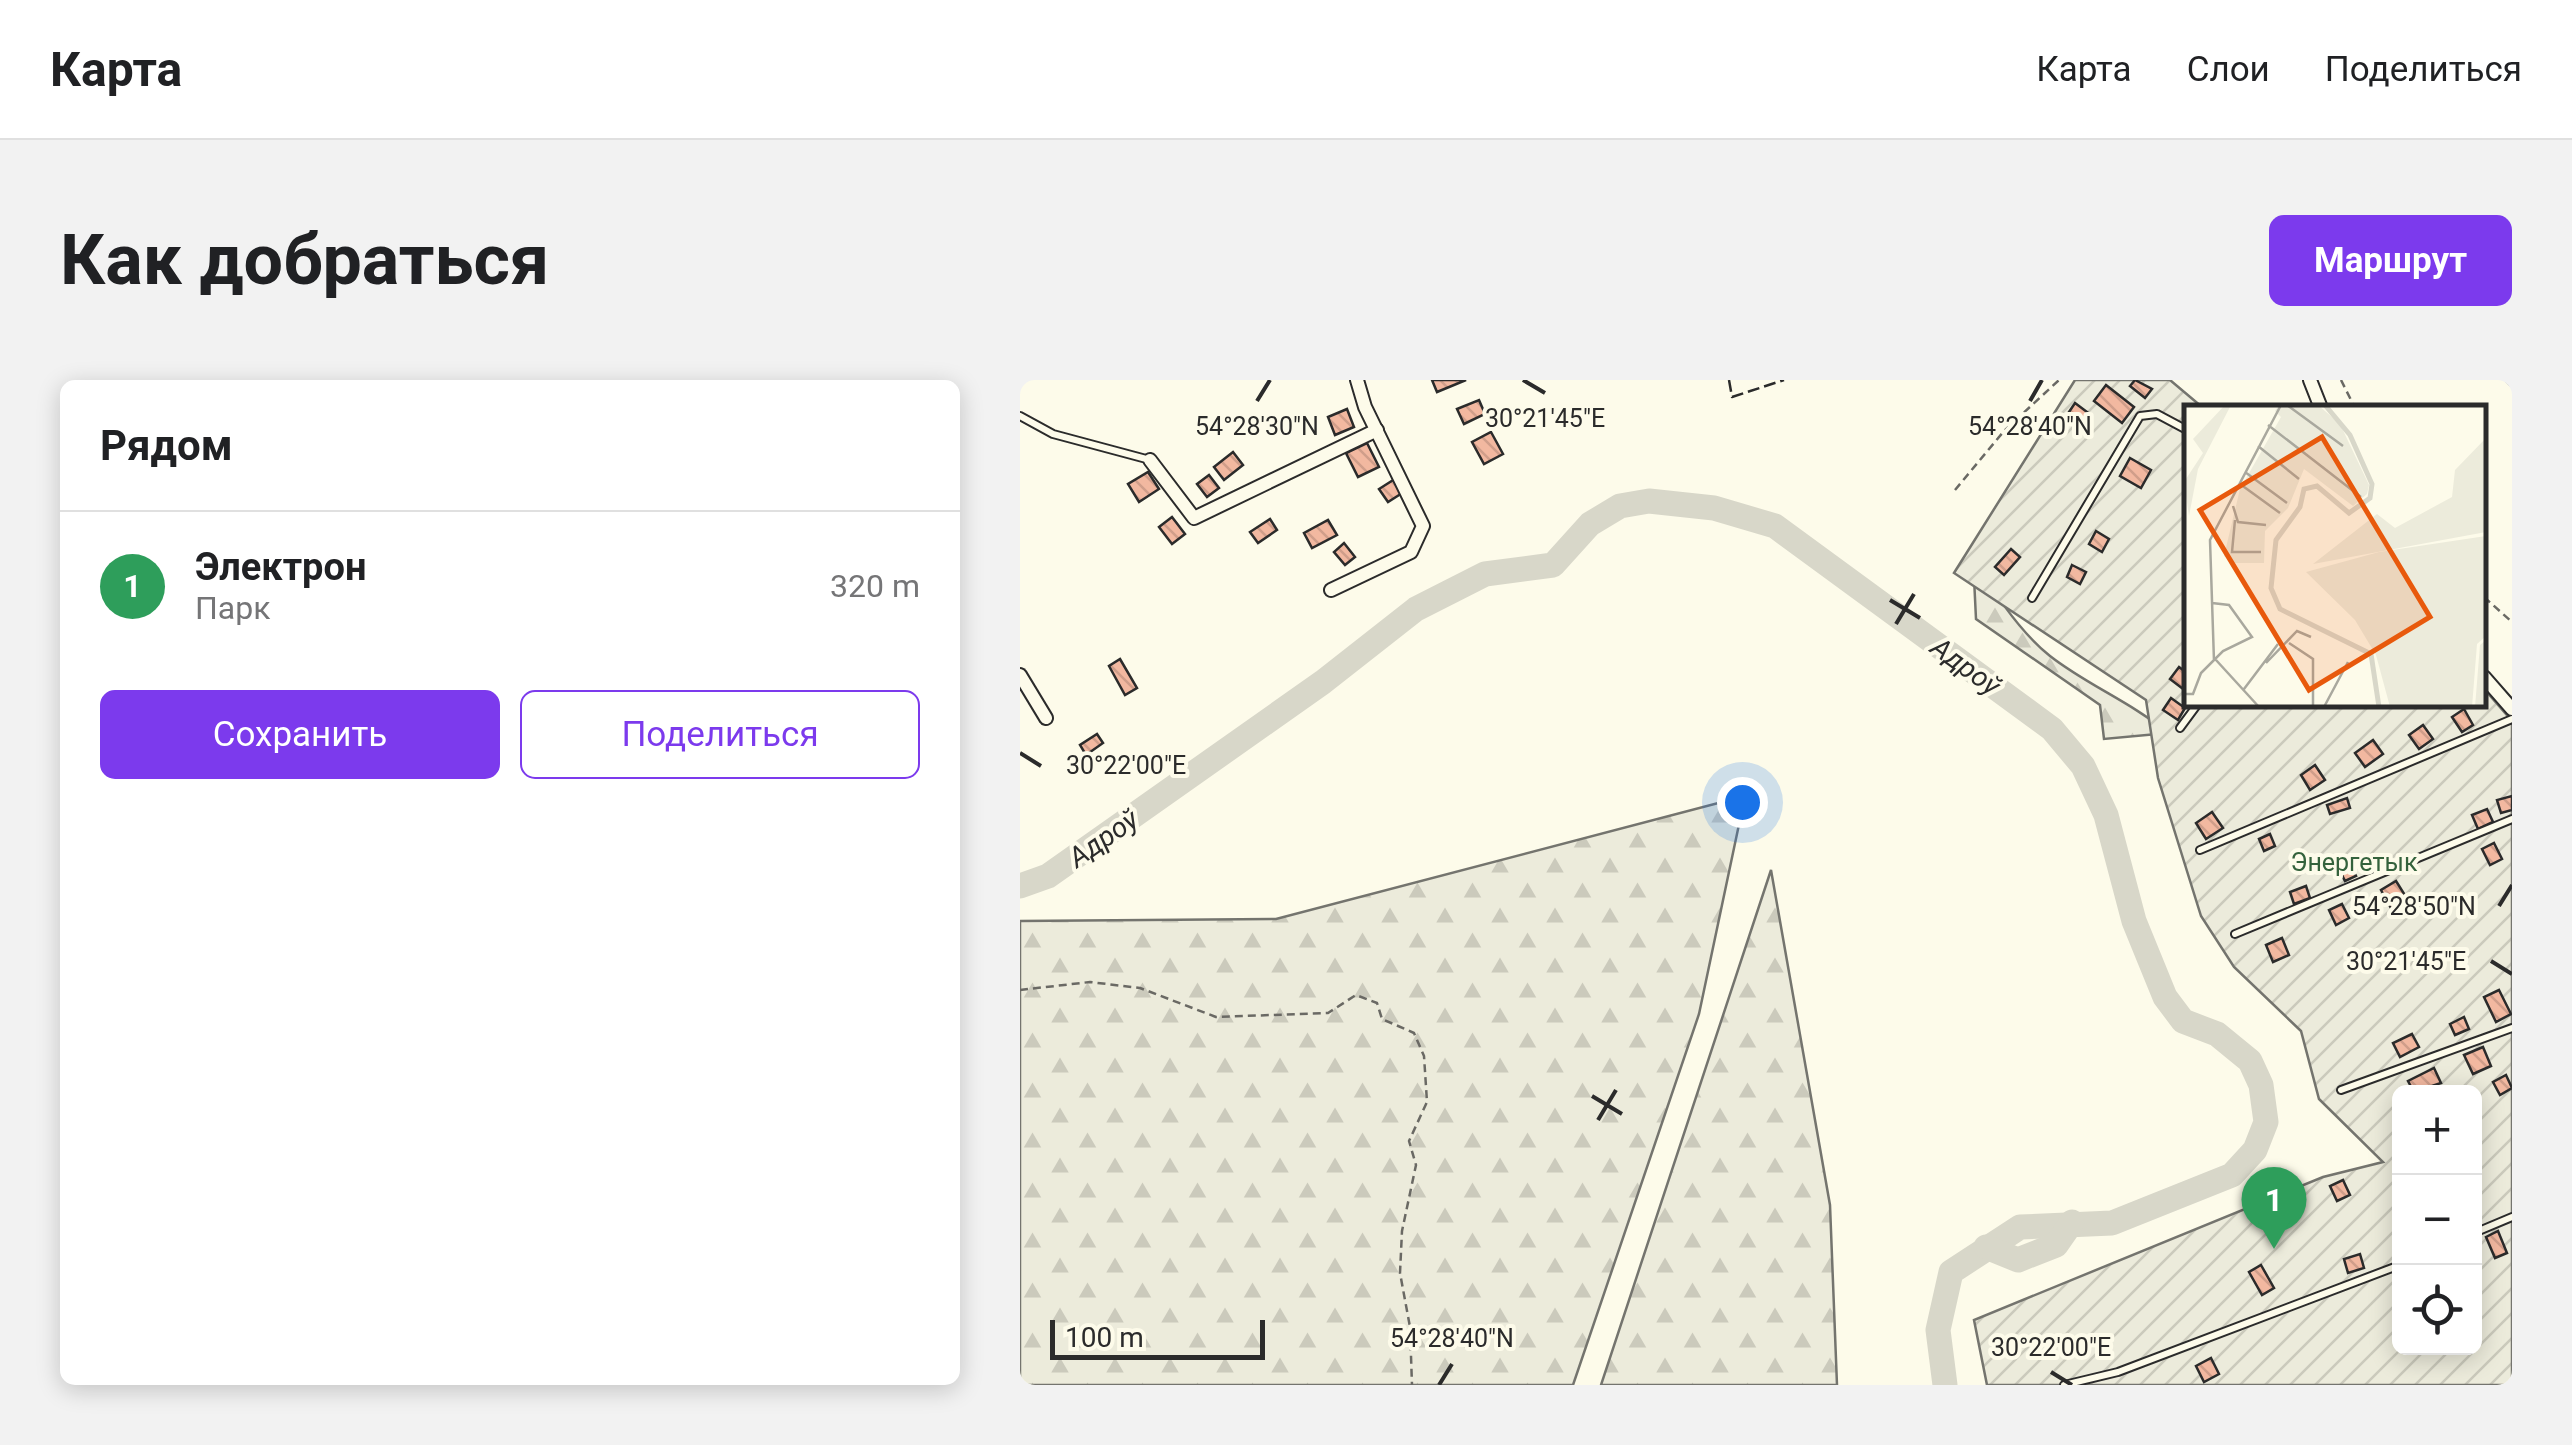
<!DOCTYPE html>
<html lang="ru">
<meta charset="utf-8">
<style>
body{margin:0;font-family:Roboto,sans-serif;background:#f2f2f2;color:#202124}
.controls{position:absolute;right:30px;bottom:30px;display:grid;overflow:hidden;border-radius:15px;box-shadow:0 5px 25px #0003}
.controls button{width:90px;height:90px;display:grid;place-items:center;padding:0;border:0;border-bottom:2px solid #e0e0e0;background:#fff;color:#202124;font:50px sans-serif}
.scale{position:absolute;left:30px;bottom:25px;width:215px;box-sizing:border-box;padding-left:10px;border:5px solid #2b2b2b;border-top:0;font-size:28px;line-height:35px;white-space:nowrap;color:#2b2b2b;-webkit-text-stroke:8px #fdfbea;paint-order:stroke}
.you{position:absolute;left:722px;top:422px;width:35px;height:35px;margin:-25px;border:8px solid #fff;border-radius:50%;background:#1a73e8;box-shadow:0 0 0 15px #1a73e833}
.badge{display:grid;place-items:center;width:65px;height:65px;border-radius:50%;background:#7c3aed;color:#fff;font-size:32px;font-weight:700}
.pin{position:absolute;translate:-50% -82px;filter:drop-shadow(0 2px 5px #0008)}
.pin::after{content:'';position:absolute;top:52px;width:35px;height:30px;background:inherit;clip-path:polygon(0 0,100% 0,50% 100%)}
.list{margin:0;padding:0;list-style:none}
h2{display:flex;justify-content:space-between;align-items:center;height:130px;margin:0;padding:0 40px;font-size:42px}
h2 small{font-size:32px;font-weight:400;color:#757577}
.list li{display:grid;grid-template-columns:65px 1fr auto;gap:30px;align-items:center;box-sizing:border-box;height:150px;padding:0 40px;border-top:2px solid #e0e0e0}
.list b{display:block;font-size:38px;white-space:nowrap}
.list p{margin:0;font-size:32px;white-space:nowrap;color:#757577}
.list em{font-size:32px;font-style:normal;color:#757577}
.actions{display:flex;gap:20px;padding:30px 40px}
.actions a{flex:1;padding:22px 0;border:2px solid #7c3aed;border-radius:15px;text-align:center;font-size:35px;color:#7c3aed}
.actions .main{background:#7c3aed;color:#fff}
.icon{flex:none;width:55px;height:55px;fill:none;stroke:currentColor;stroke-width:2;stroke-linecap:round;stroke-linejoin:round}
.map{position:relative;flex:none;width:1492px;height:1005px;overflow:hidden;border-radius:15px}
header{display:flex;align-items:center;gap:60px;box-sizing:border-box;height:140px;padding:0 50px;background:#fff;border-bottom:2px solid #e0e0e0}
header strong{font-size:48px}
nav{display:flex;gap:55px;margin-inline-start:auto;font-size:35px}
.intro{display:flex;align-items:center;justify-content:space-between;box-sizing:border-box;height:240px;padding:0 60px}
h1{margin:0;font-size:70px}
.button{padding:25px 45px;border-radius:15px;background:#7c3aed;color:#fff;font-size:35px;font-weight:700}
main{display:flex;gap:60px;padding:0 60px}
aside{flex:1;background:#fff;border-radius:15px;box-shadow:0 5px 25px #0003}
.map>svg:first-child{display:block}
.forest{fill:url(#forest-firs);stroke:#74746e;stroke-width:2.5}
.garden{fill:url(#garden-furrows);stroke:#74746e;stroke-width:2.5;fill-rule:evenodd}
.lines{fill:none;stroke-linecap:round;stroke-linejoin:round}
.river{stroke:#d8d7c9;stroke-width:25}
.building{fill:url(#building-back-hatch);stroke:#2b2b2b;stroke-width:2.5}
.lane-casing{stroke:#2b2b2b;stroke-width:10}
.street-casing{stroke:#2b2b2b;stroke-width:16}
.path{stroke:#6a6964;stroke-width:2.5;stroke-dasharray:8 5;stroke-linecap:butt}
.lane{stroke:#fdfbea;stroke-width:6}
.street{stroke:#fdfbea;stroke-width:12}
.rail-casing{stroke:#2b2b2b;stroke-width:8}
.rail{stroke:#fdfbea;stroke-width:4;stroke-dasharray:11;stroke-linecap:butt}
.fence{stroke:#2b2b2b;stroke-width:2.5;stroke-dasharray:12 5;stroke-linecap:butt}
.ticks{fill:none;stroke:#2b2b2b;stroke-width:4}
.labels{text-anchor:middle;stroke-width:8;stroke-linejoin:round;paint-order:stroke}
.park-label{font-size:25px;fill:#34623c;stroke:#fdfbea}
.water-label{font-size:28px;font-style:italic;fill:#2b2b2b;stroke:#fdfbea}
.inset-river{fill:none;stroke:#d8d7c9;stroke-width:5}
.inset-road{fill:none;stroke:#a9a89e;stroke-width:2.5}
.view{fill:#e8590c;fill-opacity:0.15;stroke:#e8590c;stroke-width:5}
.inset-edge{fill:none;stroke:#2b2b2b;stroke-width:5}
.ticks-label{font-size:25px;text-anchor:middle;fill:#2b2b2b;stroke:#fdfbea;stroke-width:8;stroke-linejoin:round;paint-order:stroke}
</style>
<header>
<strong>Карта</strong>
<nav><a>Карта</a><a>Слои</a><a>Поделиться</a></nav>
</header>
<div class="intro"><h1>Как добраться</h1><a class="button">Маршрут</a></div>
<main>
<aside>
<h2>Рядом<small></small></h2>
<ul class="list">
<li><span class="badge" style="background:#2e9e5b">1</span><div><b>Электрон</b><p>Парк</p></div><em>320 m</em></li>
</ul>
<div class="actions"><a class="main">Сохранить</a><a>Поделиться</a></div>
</aside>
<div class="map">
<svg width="1492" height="1005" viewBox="0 0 1492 1005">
<defs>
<pattern id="forest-firs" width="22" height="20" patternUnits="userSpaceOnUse" patternTransform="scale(2.5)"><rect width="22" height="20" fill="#ecebdb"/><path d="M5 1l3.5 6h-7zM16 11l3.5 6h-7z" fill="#cbcabc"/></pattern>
<pattern id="garden-furrows" width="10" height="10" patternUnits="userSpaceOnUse" patternTransform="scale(2.5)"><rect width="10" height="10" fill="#ecebdb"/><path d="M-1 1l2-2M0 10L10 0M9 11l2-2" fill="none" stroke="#cbcabc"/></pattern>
<pattern id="building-back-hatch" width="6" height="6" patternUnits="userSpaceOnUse" patternTransform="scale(2.5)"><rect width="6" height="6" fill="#f2b8a0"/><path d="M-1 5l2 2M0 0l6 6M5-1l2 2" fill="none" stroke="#d09e8a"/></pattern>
</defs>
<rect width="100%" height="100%" fill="#fdfbea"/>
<g class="forest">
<path d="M953 177C972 210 1000 252 1030 276 1067 305 1111 322 1148 353L1084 359 1080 325 956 239Z"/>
<polygon points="725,416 679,634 553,1005 0,1005 0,541 256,539"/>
<polygon points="751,490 810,825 817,1005 581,1005"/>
</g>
<path class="garden" d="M1055 0H1150L1182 27 1167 28V325H1464L1465 310 1492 341V1005H967L954 940 1303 797 1363 782 1299 719 1281 651 1214 587 1181 536 1138 398 1126 320 934 193ZM1380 712H1454V968H1380Z"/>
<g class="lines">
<g class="river">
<polyline points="0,506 28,496 303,302 396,229 465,194 533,185 570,144 600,126 629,121 694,128 755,146 1032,349 1063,386 1086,435 1114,541 1145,617 1163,641 1197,654 1230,681 1241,705 1246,742 1235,770 1212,795 1092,843 1000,847 931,892 918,950 925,1005"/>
<polyline points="966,867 998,880 1036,865 1052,842"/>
</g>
</g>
<g class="building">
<polygon points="412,0 446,0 417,12"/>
<polygon points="1115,0 1132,9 1125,18 1110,6"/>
<polygon points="1086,5 1114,27 1102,43 1074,21"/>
<polygon points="459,20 465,34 444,44 437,29"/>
<polygon points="1055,23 1071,35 1063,46 1047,35"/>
<polygon points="327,29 334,47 315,55 308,37"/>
<polygon points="471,52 483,74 464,84 452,62"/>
<polygon points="347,63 359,87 338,97 326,73"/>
<polygon points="213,72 223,85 204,100 194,87"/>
<polygon points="1110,78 1131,90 1121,108 1100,96"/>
<polygon points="128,92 139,109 119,122 108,104"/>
<polygon points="189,95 199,108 187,117 177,104"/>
<polygon points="378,97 387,110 368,122 359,109"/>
<polygon points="152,137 165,154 152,164 139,147"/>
<polygon points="250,139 257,150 238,163 230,152"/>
<polygon points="308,140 317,155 292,168 284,153"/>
<polygon points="1076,151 1089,159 1082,172 1069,164"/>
<polygon points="324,163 335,177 325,185 314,172"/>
<polygon points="991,169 1000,177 984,195 975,187"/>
<polygon points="1052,185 1066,192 1060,204 1047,197"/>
<polygon points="100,279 117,308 105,315 89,286"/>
<polygon points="1159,287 1167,293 1167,312 1150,299"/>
<polygon points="1151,318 1165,328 1158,340 1143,330"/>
<polygon points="1444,329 1453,345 1442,352 1432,337"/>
<polygon points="1403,345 1413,359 1399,369 1389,355"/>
<polygon points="77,354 83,363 66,375 60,365"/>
<polygon points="1353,360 1363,374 1345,387 1335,373"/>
<polygon points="1295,385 1305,400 1290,410 1281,395"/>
<polygon points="1492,416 1492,430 1481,433 1477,420"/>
<polygon points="1327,418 1330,428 1310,434 1307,425"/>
<polygon points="1467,429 1473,442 1458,449 1452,435"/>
<polygon points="1192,432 1203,448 1186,459 1176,443"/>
<polygon points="1250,454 1255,466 1244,471 1239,459"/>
<polygon points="1474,463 1482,479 1470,485 1462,469"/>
<polygon points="1328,480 1336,496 1325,501 1317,485"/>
<polygon points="1376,501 1388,520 1372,530 1361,510"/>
<polygon points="1286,506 1290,518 1274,524 1270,512"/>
<polygon points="1322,524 1329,538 1316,545 1309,530"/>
<polygon points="1262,558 1269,575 1253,582 1246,565"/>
<polygon points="1479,610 1491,634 1476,642 1464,617"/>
<polygon points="1444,637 1449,649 1435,655 1430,644"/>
<polygon points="1392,654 1399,667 1380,677 1373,663"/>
<polygon points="1463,667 1471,686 1453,694 1444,675"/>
<polygon points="1414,688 1421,703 1394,712 1388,701"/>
<polygon points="1486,695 1492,708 1480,715 1473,702"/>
<polygon points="1323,800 1330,815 1317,821 1310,806"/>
<polygon points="1478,851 1487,873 1475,878 1466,857"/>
<polygon points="1340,874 1344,888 1328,893 1324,879"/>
<polygon points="1241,885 1254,908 1242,915 1229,892"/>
<polygon points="1191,978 1199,994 1184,1002 1176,986"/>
</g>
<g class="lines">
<g class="lane-casing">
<g id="lane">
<polyline points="0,36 33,54 130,80"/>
<polyline points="1012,218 1120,36 1137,34 1167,50"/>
<polyline points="1160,348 1177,325"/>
<polyline points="1180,470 1492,339"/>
<polyline points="1215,554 1492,439"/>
<polyline points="1321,710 1492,648"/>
<polyline points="1454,853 1492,837"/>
<polyline points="1044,1005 1098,992 1380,885"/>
</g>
</g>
<g class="street-casing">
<g id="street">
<polyline points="1290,0 1301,28"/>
<polyline points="130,80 174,138 357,50"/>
<polyline points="311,210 391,172 403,146 345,27 337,0"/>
<polyline points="0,295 26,338"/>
<polyline points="1464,297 1492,329"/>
</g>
</g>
<g class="path">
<polyline points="1321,0 1335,28"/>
<polyline points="935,110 984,51 1039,0"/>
<polyline points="1464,217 1492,242"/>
<polyline points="0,610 70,602 120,608 196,637 308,633 336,615 357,623 362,639 394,653 404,676 407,722 389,761 396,785 382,851 380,893 390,947 392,1005"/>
</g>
<use href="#lane" class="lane"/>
<use href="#street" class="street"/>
<g class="rail-casing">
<polyline id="rail" points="1489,0 1492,3"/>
</g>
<use href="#rail" class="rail"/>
<polyline class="fence" points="709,0 712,17 764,0"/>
</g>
<path class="ticks" d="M503 0 525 13M237 21 250 0M1010 21 1022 0M870 220 900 238M876 244 894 214M0 373 21 386M1479 526 1492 505M1471 581 1492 594M572 716 602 734M578 740 596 710M1031 992 1052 1005M419 1005 432 984"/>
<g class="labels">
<g class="park-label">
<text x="1334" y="491">Энергетык</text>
</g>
<g class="water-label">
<text transform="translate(946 286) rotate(36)" y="10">Адроў</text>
<text transform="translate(83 458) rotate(-35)" y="10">Адроў</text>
</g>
</g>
<g transform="translate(1164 25)">
<rect width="302" height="302" fill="#fdfbea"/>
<path d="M41 0H47L14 64 5 111 0 77 19 48 9 34ZM302 33V127L129 159 193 109 211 123 268 92 271 65ZM302 131V231L293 239 288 302H206L192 250 171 215 122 167 195 147Z" fill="#ecebdb"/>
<path d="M95 0H134L156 19 185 80 183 89 169 101 120 64 104 103 81 126 80 158H48L40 151 56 84 97 12 91 6ZM302 235V302H291L296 240Z" fill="#ecebdb"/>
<path class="inset-river" d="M141 0 166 30 188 79 186 93 165 108 133 81 120 84 116 102 92 135 87 183 96 204 187 249 195 302"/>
<path class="inset-road" d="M103 0 159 41M84 20 177 92M74 41 115 74M61 67 103 98M56 79 96 108M49 101 54 117 82 120M51 115 48 147H77M105 238 129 254V302M32 255 75 302M30 256 26 135 97 0M82 258 113 226 127 232M60 284 94 239M0 289H9L17 268 39 246 68 232 45 200 28 198M140 302 164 257"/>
<path class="view" d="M138 32 246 212 125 285 16 105Z"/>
<rect width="302" height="302" class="inset-edge"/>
</g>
<g class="ticks-label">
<text x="525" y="47">30°21'45"E</text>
<text x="237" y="55">54°28'30"N</text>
<text x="1010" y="55">54°28'40"N</text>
<text x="106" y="394">30°22'00"E</text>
<text x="1394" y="535">54°28'50"N</text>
<text x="1386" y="590">30°21'45"E</text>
<text x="432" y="967">54°28'40"N</text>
<text x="1031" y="976">30°22'00"E</text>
</g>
</svg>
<div class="controls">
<button>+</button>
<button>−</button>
<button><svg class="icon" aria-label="locate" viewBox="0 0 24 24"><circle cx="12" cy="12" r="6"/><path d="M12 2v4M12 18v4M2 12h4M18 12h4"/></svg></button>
</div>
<div class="scale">100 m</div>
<div class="you"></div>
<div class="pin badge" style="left:1254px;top:869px;background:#2e9e5b">1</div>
</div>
</main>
